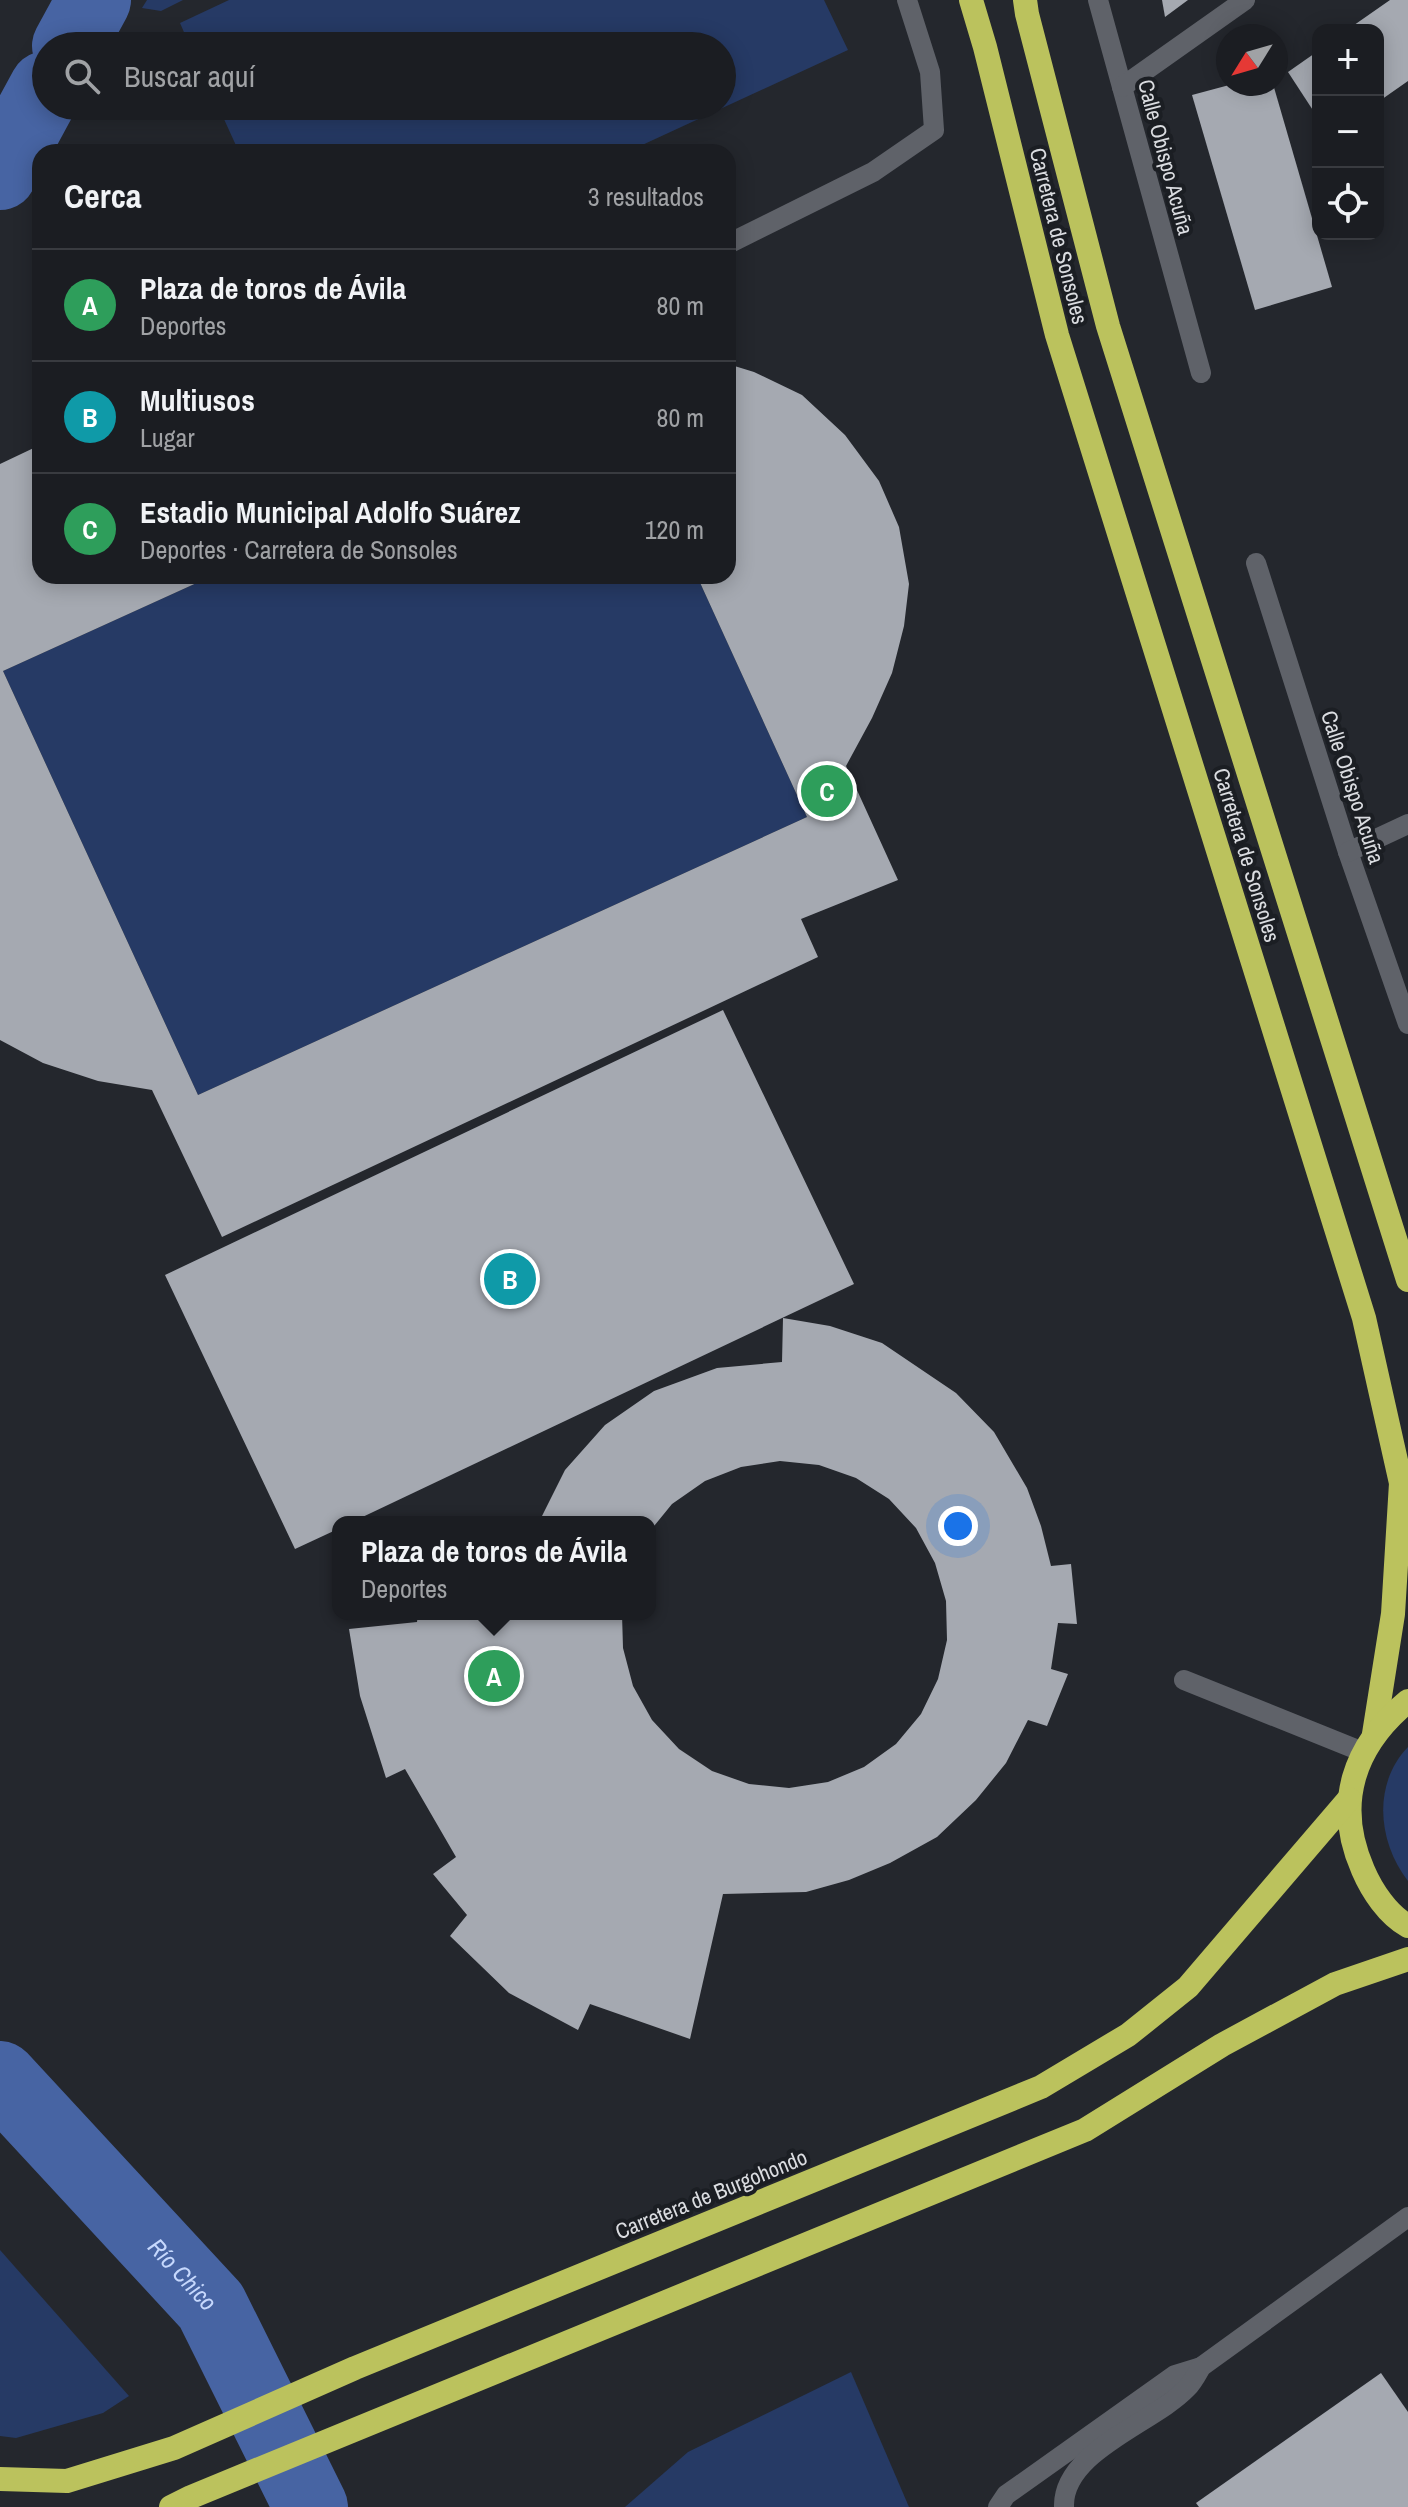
<!DOCTYPE html>
<html lang="es">
<meta charset="utf-8">
<style>
body{margin:0;font-family:"Archivo Narrow",sans-serif;background:#24262a;color:#f1f3f6}
.controls{position:absolute;right:24px;top:24px;display:grid;overflow:hidden;border-radius:16px;box-shadow:0 4px 20px #0003}
.controls button{width:72px;height:72px;display:grid;place-items:center;padding:0;border:0;border-bottom:2px solid #393b40;background:#1b1d22;color:#f1f3f6;font:40px sans-serif}
.compass{position:absolute;left:1216px;top:24px;width:72px;height:72px;border-radius:50%;background:#1b1d22;box-shadow:0 4px 20px #0003;rotate:233deg}
.you{position:absolute;left:958px;top:1526px;width:28px;height:28px;margin:-20px;border:6px solid #fff;border-radius:50%;background:#1a73e8;box-shadow:0 0 0 12px #1a73e833}
.badge{display:grid;place-items:center;width:52px;height:52px;border-radius:50%;background:#0f766e;color:#fff;font-size:26px;font-weight:700}
.pin{position:absolute;translate:-50% -50%;border:4px solid #fff;box-shadow:0 2px 8px #0006}
.popup{position:absolute;left:332px;top:1516px;width:324px;height:104px;box-sizing:border-box;display:grid;place-content:center;border-radius:16px;background:#1b1d22;filter:drop-shadow(0 2px 6px #0005);font-size:26px;white-space:nowrap;color:#a0a2a5}
.popup b{font-size:30px;color:#f1f3f6}
.popup::after{content:'';position:absolute;left:50%;top:100%;margin-left:-16px;border:16px solid transparent;border-top-color:#1b1d22}
.list{margin:0;padding:0;list-style:none}
h2{display:flex;justify-content:space-between;align-items:center;height:104px;margin:0;padding:0 32px;font-size:34px}
h2 small{font-size:26px;font-weight:400;color:#a0a2a5}
.list li{display:grid;grid-template-columns:52px 1fr auto;gap:24px;align-items:center;box-sizing:border-box;height:112px;padding:0 32px;border-top:2px solid #393b40}
.list b{display:block;font-size:30px;white-space:nowrap}
.list p{margin:0;font-size:26px;white-space:nowrap;color:#a0a2a5}
.list em{font-size:26px;font-style:normal;color:#a0a2a5}
.icon{flex:none;width:44px;height:44px;fill:none;stroke:currentColor;stroke-width:2;stroke-linecap:round;stroke-linejoin:round}
.map{position:relative;flex:none;width:1408px;height:2507px;overflow:hidden}
.search{position:absolute;background:#1b1d22;box-shadow:0 4px 20px #0003;left:32px;top:32px;width:704px;height:88px;display:flex;align-items:center;gap:20px;box-sizing:border-box;padding:0 28px;border-radius:44px;color:#a0a2a5;font-size:30px}
.panel{position:absolute;background:#1b1d22;box-shadow:0 4px 20px #0003;left:32px;top:144px;width:704px;height:440px;border-radius:24px}
.map>svg:first-child{display:block}
.green{fill:#263a65}
.lines{fill:none;stroke-linecap:round;stroke-linejoin:round}
.river{stroke:#4764a3;stroke-width:74}
.building{fill:#a5a9b1}
.minor{stroke:#5f6269;stroke-width:20}
.highway{stroke:#bbc25d;stroke-width:24}
.labels{text-anchor:middle;stroke-width:8;stroke-linejoin:round;paint-order:stroke}
.street-label{font-size:22px;fill:#dadce0;stroke:#1b1e23}
.water-label{font-size:24px;font-style:italic;fill:#c6d8fd;stroke:#1b1e23}
</style>
<div class="map">
<svg width="1408" height="2507" viewBox="0 0 1408 2507">
<rect width="100%" height="100%" fill="#24272d"/>
<g class="green">
<polygon points="147,0 183,0 161,11 142,8"/>
<polygon points="229,0 824,0 848,50 627,152 239,152 218,106 722,106 722,46 190,46 180,23"/>
<polygon points="212,576 697,576 807,817 198,1095 3,671"/>
<path d="M1408 1747V1881C1378 1843 1372 1784 1408 1747Z"/>
<polygon points="0,2250 129,2396 103,2413 16,2438 0,2436"/>
<polygon points="851,2372 909,2507 625,2507 688,2452"/>
</g>
<g class="lines">
<g class="river">
<polyline points="69,46 94,0"/>
<polyline points="0,173 46,88"/>
<path id="s1" d="M0 2078 211 2306 311 2507"/>
</g>
</g>
<g class="building">
<polygon points="1162,0 1188,0 1165,17"/>
<polygon points="1390,0 1408,0 1408,81 1378,102 1378,30 1347,30"/>
<polygon points="1318,51 1318,118 1288,72"/>
<polygon points="1233,84 1273,84 1332,287 1255,310 1192,95"/>
<polygon points="728,364 754,372 802,395 845,435 879,481 899,527 909,584 904,626 892,673 872,718 846,766 898,880 801,919 818,957 222,1237 152,1090 98,1081 43,1063 0,1040 0,464 40,445 40,576 212,576 3,671 198,1095 807,817 697,576 728,576"/>
<polygon points="723,1010 854,1284 352,1522 338,1522 338,1529 295,1549 165,1275"/>
<polygon points="783,1318 830,1326 882,1343 956,1393 994,1432 1027,1488 1041,1526 1051,1566 1071,1564 1077,1624 1058,1623 1051,1669 1068,1674 1047,1726 1028,1720 1006,1763 976,1800 937,1837 890,1863 849,1880 806,1892 723,1894 690,2039 590,2004 578,2030 509,1993 450,1936 467,1915 433,1874 456,1857 405,1769 386,1778 360,1696 349,1629 417,1622 418,1614 622,1614 623,1648 633,1686 652,1720 679,1749 712,1771 749,1784 789,1788 828,1782 864,1767 896,1744 921,1714 938,1679 947,1640 946,1601 935,1563 916,1528 889,1499 856,1478 819,1465 780,1461 741,1467 705,1481 672,1504 650,1531 650,1522 539,1522 565,1470 605,1425 654,1391 717,1368 782,1362"/>
<polygon points="1381,2373 1408,2412 1408,2507 1199,2507 1196,2503"/>
</g>
<g class="lines">
<g class="minor">
<polyline points="1098,0 1201,373"/>
<polyline points="1122,87 1245,0"/>
<polyline points="728,244 873,172 934,130 930,72 907,0"/>
<polyline points="1256,563 1348,852 1408,1024"/>
<polyline points="1348,852 1408,824"/>
<polyline points="1184,1680 1363,1752"/>
<polyline points="998,2507 1006,2495 1175,2375 1201,2367"/>
<path d="M1064 2507C1062 2451 1154 2423 1187 2388 1193 2382 1197 2374 1201 2367L1408 2217"/>
</g>
<g class="highway">
<polyline points="971,0 985,47 1057,335 1364,1318 1401,1483 1393,1614 1374,1734"/>
<polyline points="1025,0 1027,14 1108,326 1408,1280"/>
<path d="M1408 1701C1353 1746 1334 1804 1363 1870 1372 1891 1388 1915 1408 1926"/>
<polyline points="0,2479 67,2481 174,2448 355,2368 1041,2087 1128,2035 1188,1987 1349,1799"/>
<polyline points="171,2507 191,2497 1085,2130 1222,2045 1335,1984 1408,1959"/>
</g>
</g>
<g class="labels">
<g class="street-label">
<text transform="translate(1166 157) rotate(75)" y="8">Calle Obispo Acuña</text>
<text transform="translate(1059 236) rotate(76)" y="8">Carretera de Sonsoles</text>
<text transform="translate(1353 787) rotate(72)" y="8">Calle Obispo Acuña</text>
<text transform="translate(1247 855) rotate(73)" y="8">Carretera de Sonsoles</text>
<text transform="translate(711 2194) rotate(-22)" y="8">Carretera de Burgohondo</text>
</g>
<g class="water-label">
<text dy="8" stroke="none"><textPath href="#s1" startOffset="268">Río Chico</textPath></text>
</g>
</g>
</svg>
<div class="controls">
<button>+</button>
<button>−</button>
<button><svg class="icon" aria-label="locate" viewBox="0 0 24 24"><circle cx="12" cy="12" r="6"/><path d="M12 2v4M12 18v4M2 12h4M18 12h4"/></svg></button>
</div>
<svg class="compass" viewBox="-18 -18 36 36"><path d="M0-13l5 13h-10z" fill="#e53935"/><path d="M0 13l5-13h-10z" fill="#a0a2a5"/></svg>
<div class="you"></div>
<div class="pin badge" style="left:494px;top:1676px;background:#2e9e5b">A</div>
<div class="popup"><b>Plaza de toros de Ávila</b>Deportes</div>
<div class="pin badge" style="left:510px;top:1279px;background:#0f9aa8">B</div>
<div class="pin badge" style="left:827px;top:791px;background:#2e9e5b">C</div>
<div class="search"><svg class="icon" aria-label="search" viewBox="0 0 24 24"><circle cx="10" cy="10" r="6"/><path d="M15 15l6 6"/></svg>Buscar aquí</div>
<section class="panel">
<h2>Cerca<small>3 resultados</small></h2>
<ul class="list">
<li><span class="badge" style="background:#2e9e5b">A</span><div><b>Plaza de toros de Ávila</b><p>Deportes</p></div><em>80 m</em></li>
<li><span class="badge" style="background:#0f9aa8">B</span><div><b>Multiusos</b><p>Lugar</p></div><em>80 m</em></li>
<li><span class="badge" style="background:#2e9e5b">C</span><div><b>Estadio Municipal Adolfo Suárez</b><p>Deportes · Carretera de Sonsoles</p></div><em>120 m</em></li>
</ul>
</section>
</div>
